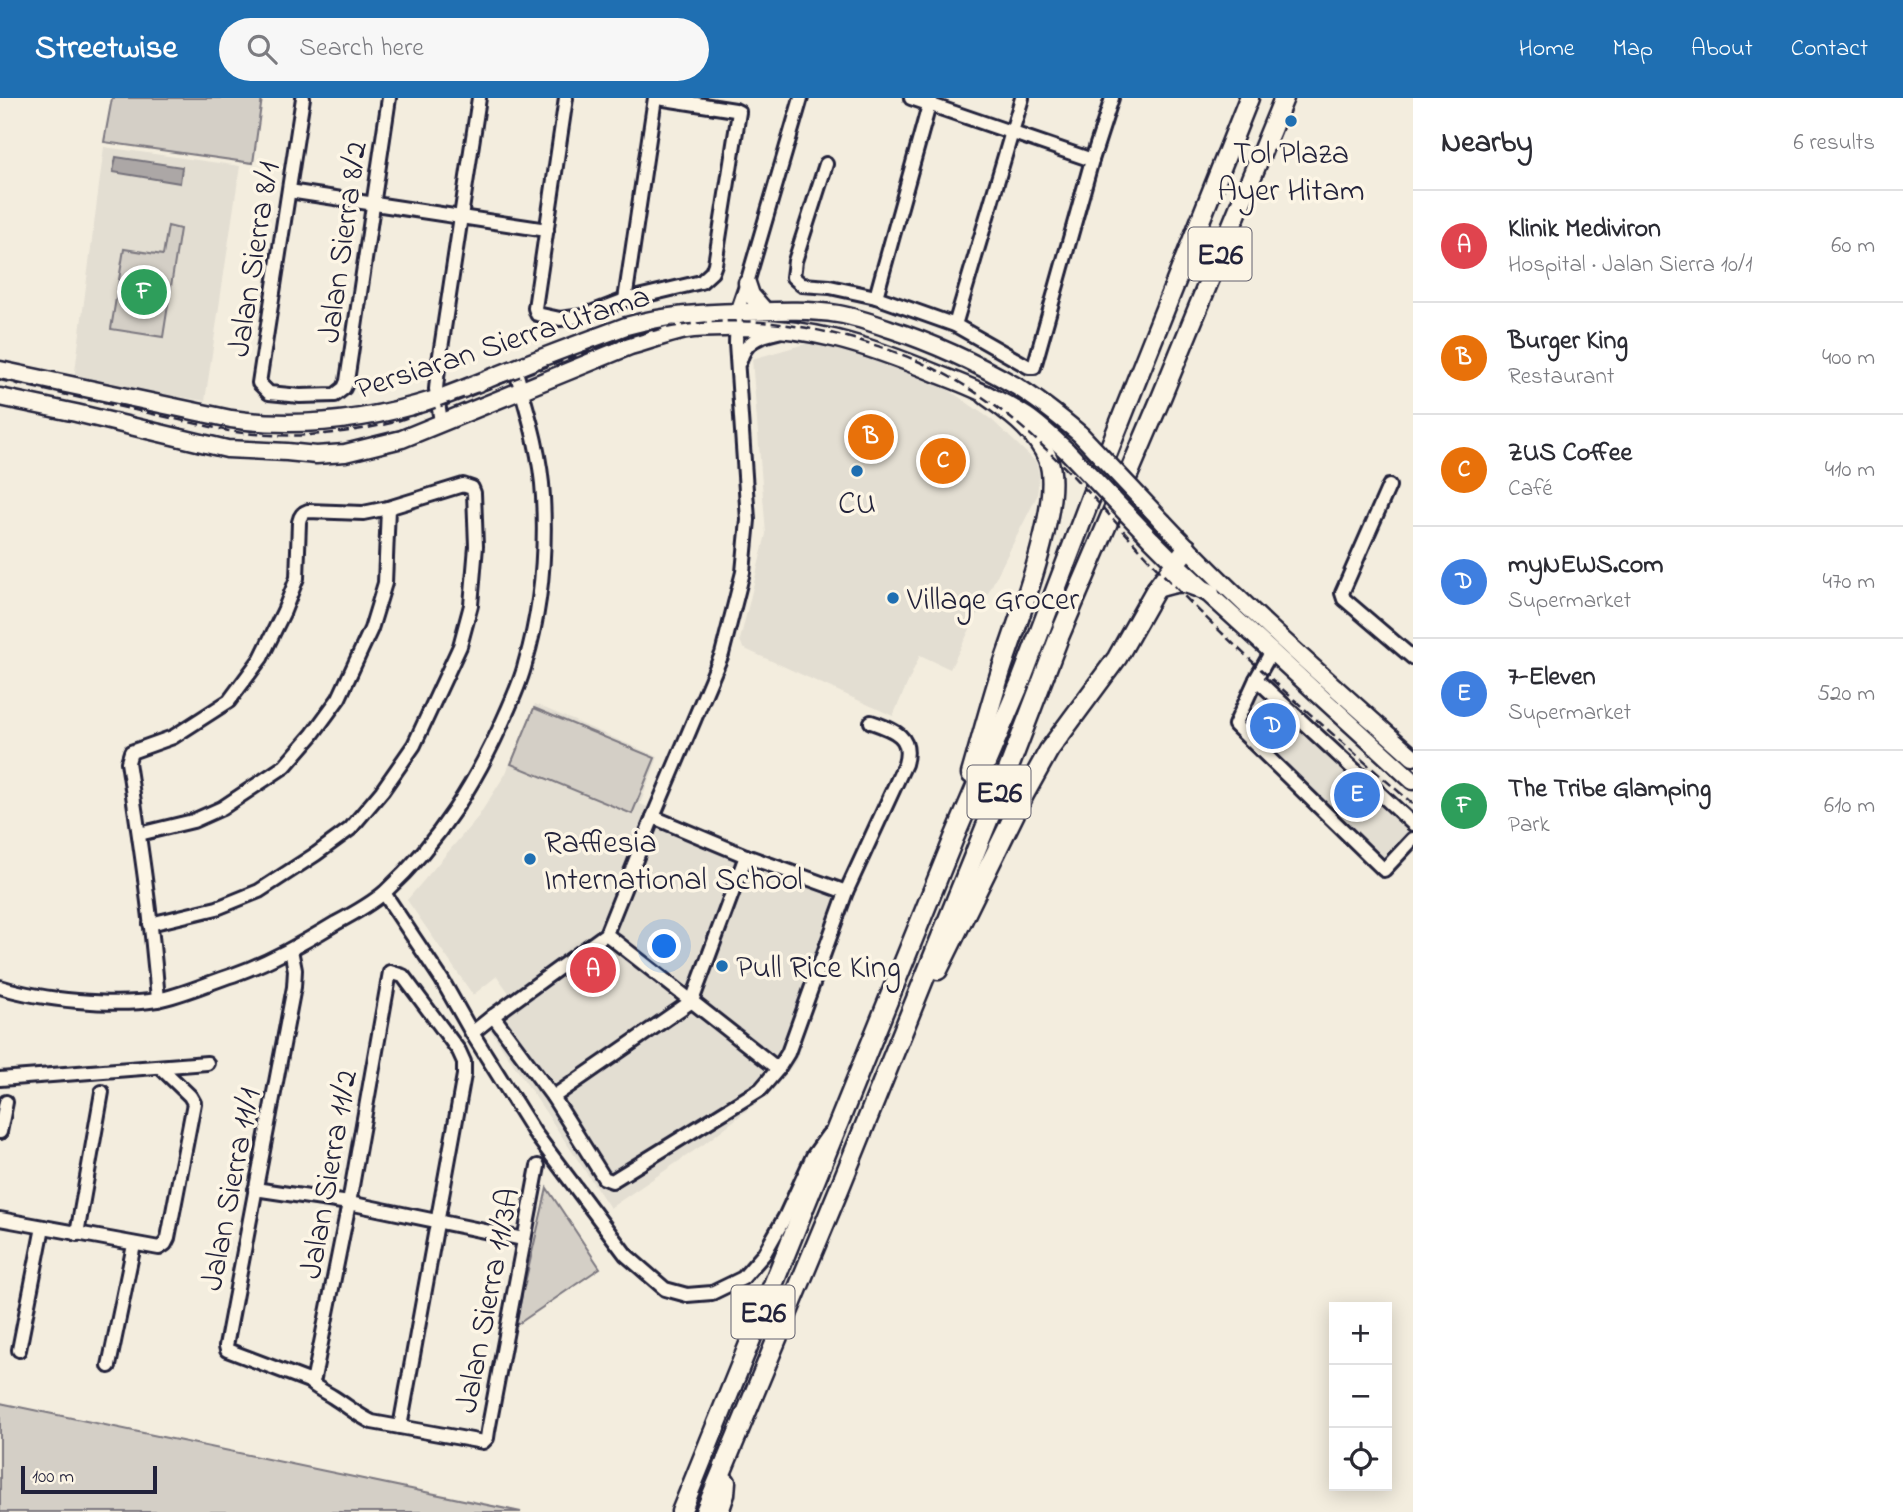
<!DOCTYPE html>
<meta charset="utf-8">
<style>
body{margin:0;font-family:"Indie Flower",sans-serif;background:#f7f7f7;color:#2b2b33}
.controls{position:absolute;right:21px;bottom:21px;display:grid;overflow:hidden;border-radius:0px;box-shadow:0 4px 18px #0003}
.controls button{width:63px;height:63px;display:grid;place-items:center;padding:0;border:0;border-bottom:2px solid #e1e1e2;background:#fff;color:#2b2b33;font:35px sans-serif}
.scale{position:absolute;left:21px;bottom:18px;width:136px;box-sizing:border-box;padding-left:7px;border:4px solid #22223b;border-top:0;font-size:19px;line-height:24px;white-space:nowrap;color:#22223b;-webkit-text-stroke:5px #fcf5e5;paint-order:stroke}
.you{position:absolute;left:665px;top:849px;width:24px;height:24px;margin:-18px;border:5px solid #fff;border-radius:50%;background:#1a73e8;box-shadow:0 0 0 10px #1a73e833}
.badge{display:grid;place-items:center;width:46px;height:46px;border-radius:50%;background:#1f6fb2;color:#fff;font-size:23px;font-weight:700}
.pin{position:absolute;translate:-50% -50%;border:4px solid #fff;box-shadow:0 2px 7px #0006}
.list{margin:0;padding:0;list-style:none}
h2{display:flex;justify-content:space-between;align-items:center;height:91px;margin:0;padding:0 28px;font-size:30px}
h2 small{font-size:23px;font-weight:400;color:#7c7c81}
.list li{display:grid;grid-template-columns:46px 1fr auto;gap:21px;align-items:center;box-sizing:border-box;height:112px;padding:0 28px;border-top:2px solid #e1e1e2}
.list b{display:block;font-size:26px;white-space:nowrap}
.list p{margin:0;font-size:23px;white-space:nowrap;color:#7c7c81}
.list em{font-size:23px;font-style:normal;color:#7c7c81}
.icon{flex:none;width:38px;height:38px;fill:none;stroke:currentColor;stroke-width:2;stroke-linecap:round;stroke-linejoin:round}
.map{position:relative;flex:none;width:1413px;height:1414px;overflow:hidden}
header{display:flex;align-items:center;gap:42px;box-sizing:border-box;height:98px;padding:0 35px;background:#1f6fb2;color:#fff}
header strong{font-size:33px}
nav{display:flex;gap:38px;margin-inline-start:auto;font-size:24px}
.search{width:490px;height:63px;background:#f7f7f7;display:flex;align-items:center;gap:18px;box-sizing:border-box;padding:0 24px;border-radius:38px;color:#7c7c81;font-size:26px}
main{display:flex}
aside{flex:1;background:#fff}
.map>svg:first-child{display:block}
.built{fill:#e3ded2}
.green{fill:#d4cfc6;stroke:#7b7880;stroke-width:2}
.water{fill:#aca7a6;stroke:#75727b;stroke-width:2}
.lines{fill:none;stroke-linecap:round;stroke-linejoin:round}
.minor-casing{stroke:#22223b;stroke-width:18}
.major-casing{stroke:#22223b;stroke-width:21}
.highway-casing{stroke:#22223b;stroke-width:23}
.minor{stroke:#fcf5e5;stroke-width:12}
.major{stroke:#fcf5e5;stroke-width:16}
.highway{stroke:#fcf5e5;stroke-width:18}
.rail{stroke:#22223b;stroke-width:2.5;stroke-dasharray:10 5;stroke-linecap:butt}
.major-bridge-casing{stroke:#22223b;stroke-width:21;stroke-linecap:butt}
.major-bridge{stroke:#fcf5e5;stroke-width:16}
.poi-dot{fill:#1f6fb2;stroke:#fcf5e5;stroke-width:2.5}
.labels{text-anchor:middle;stroke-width:7;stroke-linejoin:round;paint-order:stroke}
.shield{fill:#fcf5e5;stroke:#63616e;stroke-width:2}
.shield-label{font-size:30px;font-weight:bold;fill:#22223b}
.poi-label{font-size:32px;fill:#22223b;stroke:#fcf5e5;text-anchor:start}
.street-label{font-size:32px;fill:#22223b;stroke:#fcf5e5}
</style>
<header>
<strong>Streetwise</strong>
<div class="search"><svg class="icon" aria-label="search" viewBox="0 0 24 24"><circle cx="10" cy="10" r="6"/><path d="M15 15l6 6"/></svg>Search here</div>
<nav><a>Home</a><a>Map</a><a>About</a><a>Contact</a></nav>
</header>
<main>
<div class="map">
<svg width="1413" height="1414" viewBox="0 0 1413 1414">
<rect width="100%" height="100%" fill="#f3edde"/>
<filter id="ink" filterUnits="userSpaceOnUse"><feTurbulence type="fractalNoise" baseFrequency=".0143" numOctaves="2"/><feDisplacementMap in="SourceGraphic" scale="14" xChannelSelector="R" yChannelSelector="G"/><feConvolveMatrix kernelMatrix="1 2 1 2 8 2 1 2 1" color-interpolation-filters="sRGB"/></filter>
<g filter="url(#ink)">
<g class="built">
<polygon points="104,49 240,68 205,303 74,281"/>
<polygon points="819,242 865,251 930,279 992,322 1036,364 1038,371 1039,379 1037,398 950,571 920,557 893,618 743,550 740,542 766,436 752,261"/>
<polygon points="1256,570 1413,724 1413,746 1383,781 1225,630"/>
<polygon points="535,606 658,659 640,706 849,792 796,963 773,992 704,1046 610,1110 481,918 509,895 497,878 473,897 407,802 478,719 506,675"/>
</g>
<g class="green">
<polygon points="112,0 262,0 253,65 104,44"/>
<polygon points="168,128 180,131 163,239 111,231 124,151 163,157"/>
<polygon points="534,610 655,660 632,716 511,666"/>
<polygon points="547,1090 600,1170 515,1228"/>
<polygon points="0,1305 521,1414 0,1414"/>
</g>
<polygon class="water" points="116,59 182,69 180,85 113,74"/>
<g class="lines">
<g class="minor-casing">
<g id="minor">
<polyline points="303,0 259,285 269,295 300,298 335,297 344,290 347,283 389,0"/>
<polyline points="566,0 535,210 537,216 560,221 583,218 625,202 701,184 712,174 715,166 739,14 735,12 658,0"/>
<polyline points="911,0 1092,62"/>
<polyline points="826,66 795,163 793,179 802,187 830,189 876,199 955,227 1029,269 1034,269 1092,62 1112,0"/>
<polyline points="289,93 547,132"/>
<polyline points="876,199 931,0"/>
<polyline points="625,202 655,0"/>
<polyline points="955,227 1022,0"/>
<path d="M740 263C745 243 759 238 778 234"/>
<polyline points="441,324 436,291 438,270 479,0"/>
<polyline points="1389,388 1342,495 1344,501 1413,560"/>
<polyline points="1272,553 1256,581 1235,627 1384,772 1413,741"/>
<polyline points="1256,581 1413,726"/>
<polyline points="653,719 746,758 846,794"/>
<polyline points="139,736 193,723 222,710 285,668 312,637 339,600 371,531 385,485 388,410"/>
<polyline points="384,795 442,882 472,935 534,1034 626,1157 665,1191 687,1197 712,1195 743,1180 764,1156 785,1119 813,1058 828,1037"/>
<path d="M150 826 217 810 259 793 316 756 350 731 382 693 414 647 460 548 471 507 476 448 474 395 472 390 463 387 388 410 363 415 308 413C302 415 300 418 299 424L297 480 284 513 261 560 229 603 173 639 131 654 128 664C140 743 152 822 158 902"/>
<polyline points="606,836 778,971"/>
<path d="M291 852 295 872 294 889 226 1248 227 1252 309 1283C316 1290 325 1294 333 1299 346 1307 357 1317 372 1324L483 1344 487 1340 488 1333 538 1068"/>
<path d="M0 889C42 902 113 909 157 902 183 897 208 885 233 877 270 864 303 845 336 825 353 816 371 806 385 794 440 743 477 683 506 616 513 600 521 583 525 566 541 512 546 455 543 399 541 355 527 312 515 270"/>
<path d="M493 918 553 999 604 1080 612 1083 761 991 778 971 788 955 846 794 905 666C913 638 894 632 871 624"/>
<polyline points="472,935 493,918 606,836 653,719 722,556 743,474 748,422 736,245 737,214 747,185 801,0"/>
<polyline points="0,981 207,965"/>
<polyline points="553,999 692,903 746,758"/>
<polyline points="0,1034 6,1004"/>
<polyline points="255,1091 349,1105 523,1141"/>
<polyline points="0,1121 159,1150 165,1146 168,1140 194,1005 190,998 160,969"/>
<polyline points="77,1136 102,994"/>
<polyline points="19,1252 43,1129"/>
<polyline points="109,1268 134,1147"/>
<polyline points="309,1283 314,1280 349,1105 390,874 403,878 459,953 464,964 464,977 400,1329"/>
</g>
</g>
<g class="major-casing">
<g id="major">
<polyline points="747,185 751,197 765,213"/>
<path d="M0 272 231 321C300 331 369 322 436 301 463 292 489 280 516 270 552 255 589 242 626 228 666 217 700 215 742 214 774 213 807 211 838 216 856 219 873 225 890 231 933 245 976 265 1016 288 1039 302 1060 319 1080 336"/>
<path d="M0 299 76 315 227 351 287 354 316 357 345 355 402 341 630 248C649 243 667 236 686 232 699 230 711 230 724 230 803 225 868 247 940 277 969 288 1000 301 1026 318 1041 328 1054 341 1067 353"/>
<path d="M1163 424C1242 508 1328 583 1413 659"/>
<polyline points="1151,441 1176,466 1413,683"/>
</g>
</g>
<g class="highway-casing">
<g id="highway">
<path d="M1157 490C1184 481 1185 484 1210 495"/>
<path d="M971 676C981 642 990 607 1001 573 1016 527 1065 404 1048 361 1036 332 1010 315 986 297"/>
<polyline points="938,872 1024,697 1049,652 1117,560 1156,491 1187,450"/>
<polyline points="681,1414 954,740 1021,583 1108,354 1249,0"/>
<polyline points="705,1414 840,1089 1000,693 1059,539 1161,300 1284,0"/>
<polyline points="719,1414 725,1396 726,1384"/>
</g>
</g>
<use href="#minor" class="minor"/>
<use href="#major" class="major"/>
<use href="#highway" class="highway"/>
<path class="rail" d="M0 282 229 333C284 341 336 338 391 325 447 307 502 285 557 265 601 249 645 231 692 226 737 220 782 224 826 234 871 244 916 259 957 283 1051 337 1115 430 1191 505 1262 575 1338 641 1413 706"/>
<g class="major-bridge-casing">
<g id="major-bridge">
<polyline points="1080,336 1163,424"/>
<polyline points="1067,353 1151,441"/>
</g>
</g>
<use href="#major-bridge" class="major-bridge"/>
</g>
</g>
<g class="poi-dot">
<circle cx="1291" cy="23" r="7"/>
<circle cx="857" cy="373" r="7"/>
<circle cx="893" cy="500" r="7"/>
<circle cx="530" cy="761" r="7"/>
<circle cx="722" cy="868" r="7"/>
</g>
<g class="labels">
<g class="shield">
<rect x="1188.5" y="129.5" width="63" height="53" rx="5"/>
<rect x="967.5" y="667.5" width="63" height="53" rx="5"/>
<rect x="731.5" y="1187.5" width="63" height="53" rx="5"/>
</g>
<g class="shield-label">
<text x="1220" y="166">E26</text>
<text x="999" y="704">E26</text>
<text x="763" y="1224">E26</text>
</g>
<g class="poi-label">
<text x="1291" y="65" text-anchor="middle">Tol Plaza<tspan x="1291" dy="37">Ayer Hitam</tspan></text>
<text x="857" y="415" text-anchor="middle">CU</text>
<text x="907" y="511">Village Grocer</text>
<text x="544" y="754">Rafflesia<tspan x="544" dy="37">International School</tspan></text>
<text x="736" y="879">Pull Rice King</text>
</g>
<g class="street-label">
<text transform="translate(341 144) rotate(-82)" y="11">Jalan Sierra 8/2</text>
<text transform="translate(252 161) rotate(-81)" y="11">Jalan Sierra 8/1</text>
<text transform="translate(502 243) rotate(-18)" y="11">Persiaran Sierra Utama</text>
<text transform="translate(327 1076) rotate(-80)" y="11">Jalan Sierra 11/2</text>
<text transform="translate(229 1091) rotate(-79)" y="11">Jalan Sierra 11/1</text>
<text transform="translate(486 1202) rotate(-79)" y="11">Jalan Sierra 11/3A</text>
</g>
</g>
</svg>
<div class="controls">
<button>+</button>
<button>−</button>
<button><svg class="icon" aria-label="locate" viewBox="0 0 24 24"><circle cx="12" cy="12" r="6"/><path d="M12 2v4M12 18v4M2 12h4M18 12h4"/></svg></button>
</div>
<div class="scale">100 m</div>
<div class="you"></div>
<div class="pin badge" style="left:593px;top:872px;background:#e0444e">A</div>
<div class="pin badge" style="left:871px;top:339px;background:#e8710a">B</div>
<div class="pin badge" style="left:943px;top:363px;background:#e8710a">C</div>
<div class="pin badge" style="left:1273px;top:628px;background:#3f7fe0">D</div>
<div class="pin badge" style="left:1357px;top:697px;background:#3f7fe0">E</div>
<div class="pin badge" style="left:144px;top:194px;background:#2e9e5b">F</div>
</div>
<aside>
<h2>Nearby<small>6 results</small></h2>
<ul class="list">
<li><span class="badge" style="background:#e0444e">A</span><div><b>Klinik Mediviron</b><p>Hospital · Jalan Sierra 10/1</p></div><em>60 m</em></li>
<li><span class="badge" style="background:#e8710a">B</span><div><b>Burger King</b><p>Restaurant</p></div><em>400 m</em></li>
<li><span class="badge" style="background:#e8710a">C</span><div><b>ZUS Coffee</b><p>Café</p></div><em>410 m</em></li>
<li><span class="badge" style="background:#3f7fe0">D</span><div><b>myNEWS.com</b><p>Supermarket</p></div><em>470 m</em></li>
<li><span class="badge" style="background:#3f7fe0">E</span><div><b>7-Eleven</b><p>Supermarket</p></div><em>520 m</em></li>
<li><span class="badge" style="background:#2e9e5b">F</span><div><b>The Tribe Glamping</b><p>Park</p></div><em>610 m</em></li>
</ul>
</aside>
</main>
